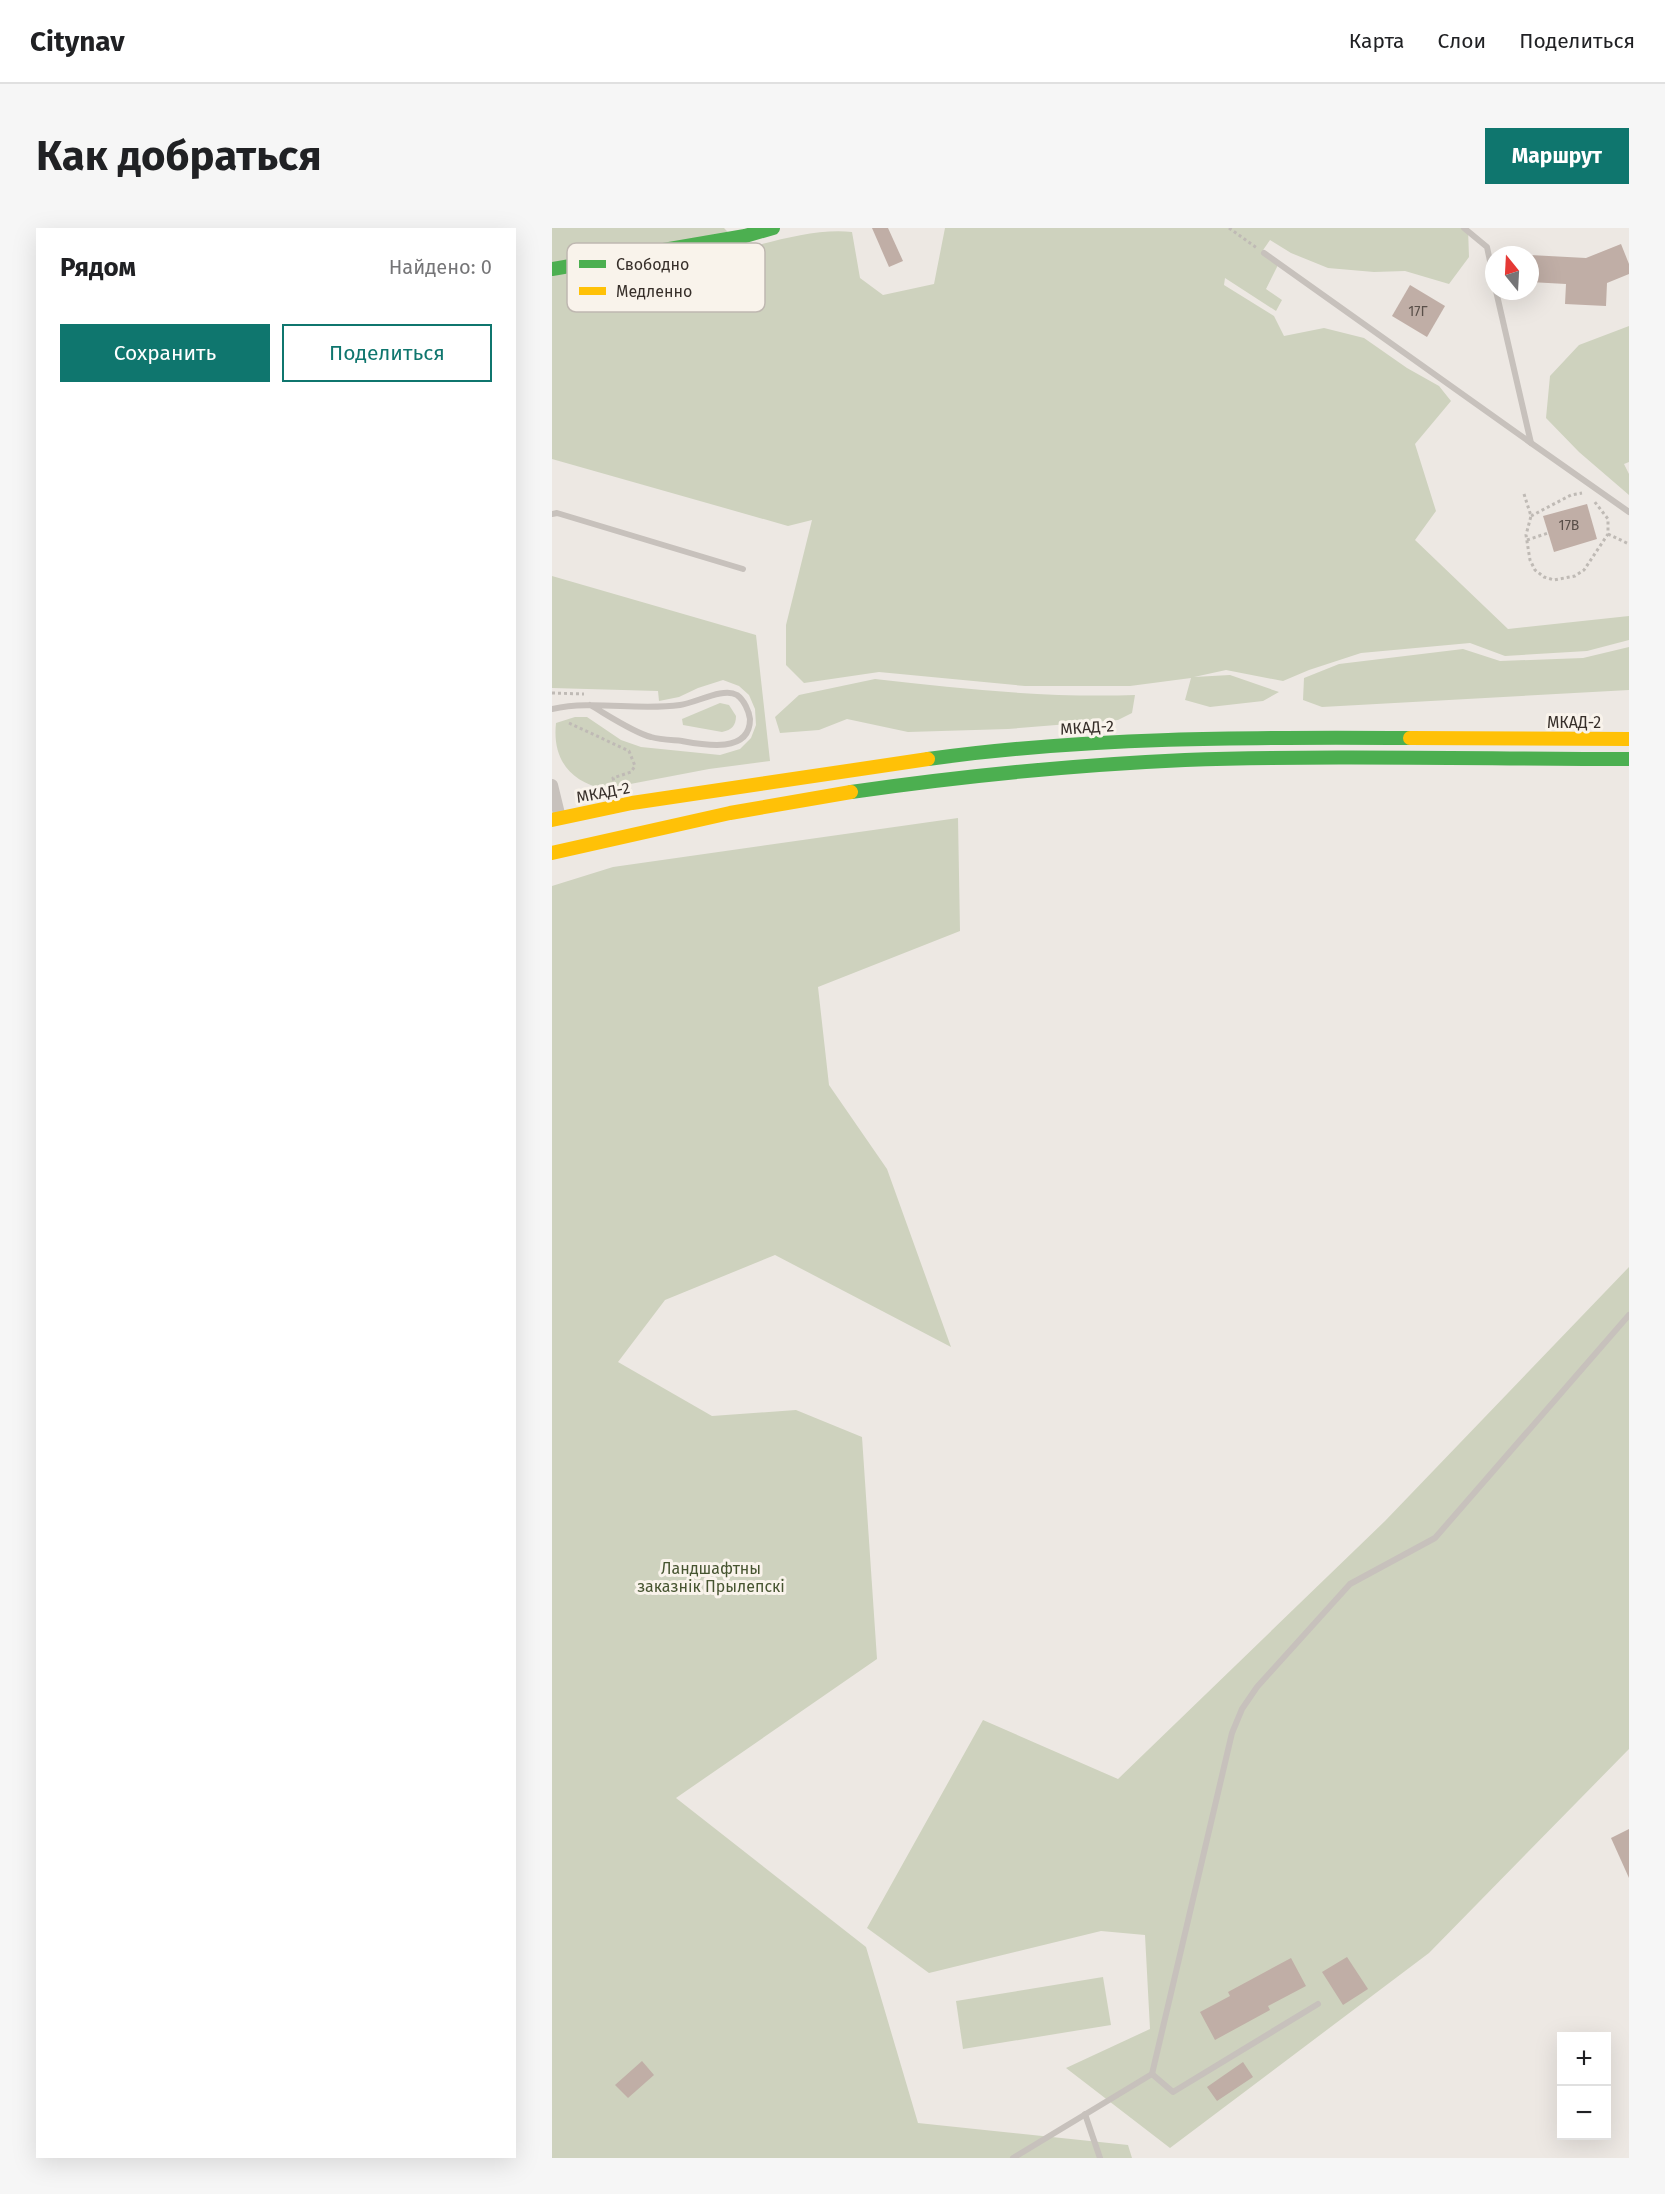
<!DOCTYPE html>
<html lang="ru">
<meta charset="utf-8">
<style>
body{margin:0;font-family:"Fira Sans",sans-serif;background:#f6f6f6;color:#202124}
.controls{position:absolute;right:18px;bottom:18px;display:grid;overflow:hidden;border-radius:0px;box-shadow:0 6px 24px #0002}
.controls button{width:54px;height:54px;display:grid;place-items:center;padding:0;border:0;border-bottom:2px solid #e0e0e0;background:#fff;color:#202124;font:30px sans-serif}
.compass{position:absolute;left:933px;top:18px;width:54px;height:54px;border-radius:50%;background:#fff;box-shadow:0 6px 24px #0002;rotate:342deg}
.list{margin:0;padding:0;list-style:none}
h2{display:flex;justify-content:space-between;align-items:center;height:78px;margin:0;padding:0 24px;font-size:26px}
h2 small{font-size:20px;font-weight:400;color:#757577}
.actions{display:flex;gap:12px;padding:18px 24px}
.actions a{flex:1;padding:14px 0;border:2px solid #0f766e;border-radius:0px;text-align:center;font-size:21px;color:#0f766e}
.actions .main{background:#0f766e;color:#fff}
.map{position:relative;flex:none;width:1077px;height:1930px;overflow:hidden;border-radius:0px}
header{display:flex;align-items:center;gap:36px;box-sizing:border-box;height:84px;padding:0 30px;background:#fff;border-bottom:2px solid #e0e0e0}
header strong{font-size:28px}
nav{display:flex;gap:33px;margin-inline-start:auto;font-size:21px}
.intro{display:flex;align-items:center;justify-content:space-between;box-sizing:border-box;height:144px;padding:0 36px}
h1{margin:0;font-size:42px}
.button{padding:15px 27px;border-radius:0px;background:#0f766e;color:#fff;font-size:21px;font-weight:700}
main{display:flex;gap:36px;padding:0 36px}
aside{flex:1;background:#fff;border-radius:0px;box-shadow:0 6px 24px #0002}
.map>svg:first-child{display:block}
.green{fill:#ced2be}
.building{fill:#c0aea6}
.lines{fill:none;stroke-linecap:round;stroke-linejoin:round}
.path{stroke:#bfbab5;stroke-width:3;stroke-dasharray:3 3;stroke-linecap:butt}
.lane{stroke:#c7c1bc;stroke-width:6}
.street{stroke:#c7c1bc;stroke-width:12}
.fast{stroke:#4caf50;stroke-width:14}
.slow{stroke:#ffc107;stroke-width:14}
.labels{text-anchor:middle;stroke-width:6;stroke-linejoin:round;paint-order:stroke}
.number-label{font-size:14px;fill:#594f49}
.street-label{font-size:16px;fill:#372f2a;stroke:#f9f3eb}
.park-label{font-size:16px;fill:#465430;stroke:#f9f3eb}
.key{fill:#f9f3eb;stroke:#bfb8b1;stroke-width:1.5}
.key-label{font-size:16px;fill:#372f2a}
</style>
<header>
<strong>Citynav</strong>
<nav><a>Карта</a><a>Слои</a><a>Поделиться</a></nav>
</header>
<div class="intro"><h1>Как добраться</h1><a class="button">Маршрут</a></div>
<main>
<aside>
<h2>Рядом<small>Найдено: 0</small></h2>
<ul class="list">
</ul>
<div class="actions"><a class="main">Сохранить</a><a>Поделиться</a></div>
</aside>
<div class="map">
<svg width="1077" height="1930" viewBox="0 0 1077 1930">
<rect width="100%" height="100%" fill="#ede8e3"/>
<g class="green">
<path d="M0 0H172L192 21C224 12 268 0 300 4L308 50 331 67 382 56 393 0H916L917 29 897 56 853 43 822 44 776 40 739 25 718 12 709 25 726 37 714 61 730 72 724 83 673 50 672 57 722 88 732 108 772 100 812 110 855 140 887 158 899 173 863 216 884 283 863 312 956 401 1077 388V412L1035 423 953 428 918 415 809 425 757 442 731 453 674 442 642 449 678 447 727 464 711 473 658 479 633 472 639 450 578 458H473L327 444 252 455 234 437V397L260 292 236 298 0 231Z"/>
<polygon points="1077,98 1077,234 1072,236 1077,246 1077,267 1027,224 994,190 998,148 1027,117"/>
<path d="M0 348 204 407 218 533 157 541 52 561C19 554 0 532 4 495L23 489H35L69 512 89 519 168 527 188 521 199 510 204 497 203 481 197 467 187 458 171 452 146 460 127 469 107 473 106 463 0 460Z"/>
<polygon points="1077,419 1077,462 770,479 751,472 752,450 787,436 911,421 948,433 1031,430"/>
<path d="M323 451C410 461 496 470 583 467L580 485 566 492 456 501 356 504 295 491 267 502 228 505 223 489 247 467Z"/>
<path d="M168 475 177 477 184 488C184 497 180 502 170 504L131 497 130 491Z"/>
<polygon points="406,590 408,703 266,759 277,857 335,941 399,1119 223,1027 113,1072 66,1134 160,1188 244,1182 310,1209 325,1431 124,1570 314,1719 366,1895 576,1917 580,1930 0,1930 0,658 61,639"/>
<polygon points="1077,1039 1077,1521 877,1725 618,1920 514,1840 598,1801 593,1707 549,1703 377,1745 315,1700 431,1492 566,1551 833,1293"/>
<polygon points="551,1749 559,1797 411,1821 404,1773"/>
</g>
<g class="building">
<polygon points="320,0 336,0 351,33 337,39"/>
<polygon points="1069,16 1077,36 1077,46 1055,55 1054,78 1013,76 1014,56 978,54 978,27 1034,30"/>
<polygon points="858,57 893,78 875,109 840,88"/>
<polygon points="1035,276 1045,311 1002,324 991,288"/>
<polygon points="1077,1601 1077,1650 1059,1610"/>
<polygon points="795,1729 816,1761 791,1777 770,1744"/>
<polygon points="739,1730 754,1758 716,1778 718,1782 663,1812 648,1784 678,1768 676,1764"/>
<polygon points="90,1833 102,1847 76,1870 63,1857"/>
<polygon points="691,1834 701,1849 665,1873 655,1859"/>
</g>
<g class="lines">
<g class="path">
<polyline points="677,0 705,20"/>
<polyline points="972,266 979,288 974,307 978,332 983,342 992,349 1002,352 1023,348 1032,342 1056,306 1056,291 1042,273"/>
<polyline points="979,288 1019,267 1030,265"/>
<polyline points="1056,306 1077,316"/>
<polyline points="975,312 996,305"/>
<polyline points="0,465 32,466"/>
<polyline points="17,495 77,523 83,538 79,544 61,550 64,560"/>
</g>
<g class="lane">
<polyline points="912,0 935,19 942,52"/>
<polyline points="712,25 979,215"/>
<polyline points="944,63 979,215 1077,284"/>
<polyline points="0,286 5,285 191,341"/>
<path d="M0 481C42 472 85 483 128 477 144 475 171 459 185 467 192 472 197 483 198 491 198 526 152 517 130 513 120 512 109 512 99 509 82 505 54 486 38 477"/>
<polyline points="600,1846 621,1864 766,1776"/>
<polyline points="533,1886 548,1930"/>
<polyline points="461,1930 600,1846 680,1505 690,1481 705,1459 798,1356 883,1310 1077,1087"/>
</g>
<polyline class="street" points="0,557 8,590"/>
<g class="fast">
<polyline points="0,41 193,8 221,0"/>
<path d="M376 531C535 509 697 509 858 510"/>
<path d="M299 564C410 548 521 537 633 532 781 527 929 531 1077 531"/>
</g>
<g class="slow">
<polyline points="858,510 1077,511"/>
<polyline points="0,592 80,575 376,531"/>
<polyline points="0,625 178,585 299,564"/>
</g>
</g>
<g class="labels">
<g class="number-label">
<text x="866" y="88">17Г</text>
<text x="1017" y="302">17В</text>
</g>
<g class="street-label">
<text x="1022" y="500">МКАД-2</text>
<text transform="translate(535 499) rotate(-4)" y="6">МКАД-2</text>
<text transform="translate(51 564) rotate(-11)" y="6">МКАД-2</text>
</g>
<g class="park-label">
<text x="159" y="1346">Ландшафтны<tspan x="159" dy="18">заказнік Прылепскі</tspan></text>
</g>
</g>
<rect x="15" y="15" width="198" height="69" rx="9" class="key"/>
<rect x="27" y="32" width="27" height="8" fill="#4caf50"/>
<rect x="27" y="59" width="27" height="8" fill="#ffc107"/>
<g class="key-label">
<text x="64" y="42">Свободно</text>
<text x="64" y="69">Медленно</text>
</g>
</svg>
<div class="controls">
<button>+</button>
<button>−</button>
</div>
<svg class="compass" viewBox="-18 -18 36 36"><path d="M0-13l5 13h-10z" fill="#e53935"/><path d="M0 13l5-13h-10z" fill="#757577"/></svg>
</div>
</main>
